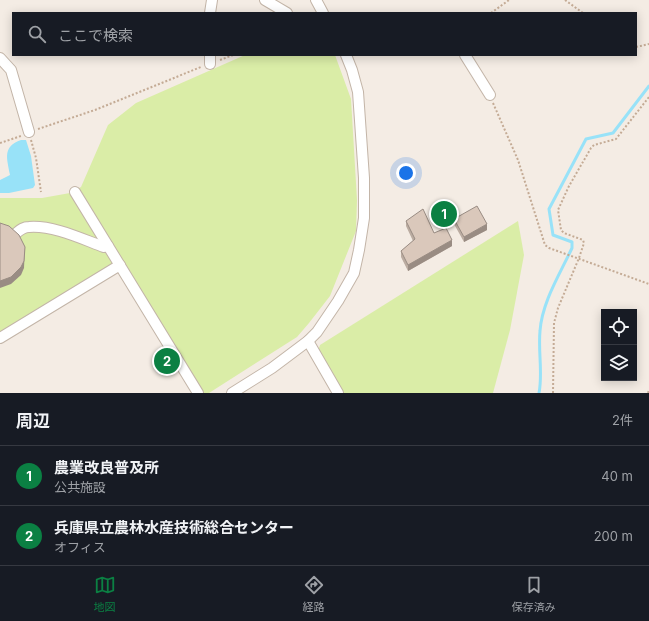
<!DOCTYPE html>
<html lang="ja">
<meta charset="utf-8">
<style>
body{margin:0;font-family:Inter,"Noto Sans JP",sans-serif;background:#20242c;color:#f1f3f6}
.controls{position:absolute;right:12px;bottom:12px;display:grid;overflow:hidden;border-radius:0px;box-shadow:0 2px 10px #0003}
.controls button{width:36px;height:36px;display:grid;place-items:center;padding:0;border:0;border-bottom:1px solid #363941;background:#171b24;color:#f1f3f6;font:20px sans-serif}
.you{position:absolute;left:406px;top:173px;width:14px;height:14px;margin:-10px;border:3px solid #fff;border-radius:50%;background:#1a73e8;box-shadow:0 0 0 6px #1a73e833}
.badge{display:grid;place-items:center;width:26px;height:26px;border-radius:50%;background:#0b8043;color:#fff;font-size:13px;font-weight:700}
.pin{position:absolute;translate:-50% -50%;border:2px solid #fff;box-shadow:0 1px 4px #0006}
.list{margin:0;padding:0;list-style:none}
h2{display:flex;justify-content:space-between;align-items:center;height:52px;margin:0;padding:0 16px;font-size:17px}
h2 small{font-size:13px;font-weight:400;color:#9ea1a6}
.list li{display:grid;grid-template-columns:26px 1fr auto;gap:12px;align-items:center;box-sizing:border-box;height:60px;padding:0 16px;border-top:1px solid #363941}
.list b{display:block;font-size:15px;white-space:nowrap}
.list p{margin:0;font-size:13px;white-space:nowrap;color:#9ea1a6}
.list em{font-size:13px;font-style:normal;color:#9ea1a6}
.icon{flex:none;width:22px;height:22px;fill:none;stroke:currentColor;stroke-width:2;stroke-linecap:round;stroke-linejoin:round}
.map{position:relative;flex:none;width:649px;height:393px;overflow:hidden}
.search{position:absolute;background:#171b24;box-shadow:0 2px 10px #0003;left:12px;right:12px;top:12px;height:44px;display:flex;align-items:center;gap:10px;box-sizing:border-box;padding:0 14px;border-radius:0px;color:#9ea1a6;font-size:15px}
.sheet{height:172px;background:#171b24}
nav{display:flex;justify-content:space-around;align-items:center;box-sizing:border-box;height:56px;border-top:1px solid #363941;background:#171b24;font-size:11px;color:#9ea1a6}
nav a{display:grid;justify-items:center;gap:2px}
nav .on{color:#0b8043}
.map>svg:first-child{display:block}
.green{fill:#daeda7}
.water{fill:#98e2f8}
.lines{fill:none;stroke-linecap:round;stroke-linejoin:round}
.stream{stroke:#98e2f8;stroke-width:3}
.minor-casing{stroke:#c3b5a8;stroke-width:12}
.path{stroke:#c4ab95;stroke-width:2;stroke-dasharray:2 2;stroke-linecap:butt}
.minor{stroke:#fff;stroke-width:10}
.wall{fill:#bbaca1}
.shaded-wall{fill:#998c83}
.building{fill:#dac8bb;stroke:#998c83}
</style>
<div class="map">
<svg width="649" height="393" viewBox="0 0 649 393">
<rect width="100%" height="100%" fill="#f4ece4"/>
<g class="green">
<polygon points="245,55 335,55 351,99 357,200 356,231 330,296 309,323 297,337 209,393 202,393 77,189 81,187 108,125 136,103"/>
<polygon points="70,193 113,263 0,333 0,198 42,198"/>
<polygon points="518,221 524,255 510,330 493,393 343,393 318,351 320,345"/>
</g>
<path class="water" d="M21 140H26L31 156 35 185 33 188 9 193H0V180L10 175C7 158 2 147 21 140Z"/>
<g class="lines">
<path class="stream" d="M539 393C543 373 538 352 540 331 542 302 560 274 572 248V242L553 235 549 209 586 139 613 133 649 86"/>
<g class="minor-casing">
<g id="minor">
<polyline points="265,0 287,13"/>
<polyline points="316,0 323,13"/>
<polyline points="210,13 212,0"/>
<polyline points="210,55 210,64"/>
<polyline points="465,55 490,95"/>
<polyline points="0,58 11,70 29,132"/>
<polyline points="75,192 198,393"/>
<path d="M15 234C20 230 23 227 29 227 53 225 82 239 104 247L108 246"/>
<polyline points="0,338 120,265"/>
<polyline points="308,341 338,393"/>
<polyline points="232,393 272,368 308,341 317,332 338,301 354,273 359,250 364,218 364,178 358,92 352,70 346,55"/>
</g>
</g>
<g class="path">
<polyline points="565,0 583,13"/>
<polyline points="491,13 509,0"/>
<polyline points="636,47 649,44"/>
<polyline points="220,60 233,55"/>
<polyline points="493,103 518,160 545,245 549,248 649,284"/>
<polyline points="38,129 95,110 201,67"/>
<polyline points="31,140 36,158 41,192"/>
<polyline points="0,143 21,136"/>
<polyline points="553,393 554,323 558,308 579,258 584,243 583,240 564,233 561,230 558,210 569,186 591,148 594,145 616,139 649,97"/>
<polyline points="648,393 649,390"/>
</g>
<use href="#minor" class="minor"/>
</g>
<g class="wall">
<polygon points="454,219 487,230 464,242 454,224"/>
<polygon points="406,221 434,233 452,246 408,271 401,257 401,251 413,241 406,226"/>
</g>
<g class="shaded-wall">
<polygon points="487,224 487,230 464,242 464,237"/>
<polygon points="452,240 452,246 408,271 408,265"/>
<polygon points="25,247 24,268 21,275 11,284 0,288 0,281"/>
</g>
<g class="building">
<polygon points="477,206 487,224 464,237 454,219"/>
<polygon points="423,209 434,233 446,228 452,240 408,265 401,251 415,239 406,221"/>
<polygon points="0,223 9,226 19,235 25,247 24,261 21,267 11,277 0,281"/>
</g>
</svg>
<div class="controls">
<button><svg class="icon" aria-label="locate" viewBox="0 0 24 24"><circle cx="12" cy="12" r="6"/><path d="M12 2v4M12 18v4M2 12h4M18 12h4"/></svg></button>
<button><svg class="icon" aria-label="layers" viewBox="0 0 24 24"><path d="M12 4l9 5-9 5-9-5zM3 14l9 5 9-5"/></svg></button>
</div>
<div class="you"></div>
<div class="pin badge" style="left:444px;top:214px">1</div>
<div class="pin badge" style="left:167px;top:361px">2</div>
<div class="search"><svg class="icon" aria-label="search" viewBox="0 0 24 24"><circle cx="10" cy="10" r="6"/><path d="M15 15l6 6"/></svg>ここで検索</div>
</div>
<section class="sheet">
<h2>周辺<small>2件</small></h2>
<ul class="list">
<li><span class="badge">1</span><div><b>農業改良普及所</b><p>公共施設</p></div><em>40 m</em></li>
<li><span class="badge">2</span><div><b>兵庫県立農林水産技術総合センター</b><p>オフィス</p></div><em>200 m</em></li>
</ul>
</section>
<nav>
<a class="on"><svg class="icon" aria-label="map" viewBox="0 0 24 24"><path d="M3 6l6-2 6 2 6-2v14l-6 2-6-2-6 2zM9 4v14M15 6v14"/></svg>地図</a>
<a><svg class="icon" aria-label="directions" viewBox="0 0 24 24"><path d="M12 3l9 9-9 9-9-9zM9 14v-3h6M13 9l2 2-2 2"/></svg>経路</a>
<a><svg class="icon" aria-label="saved" viewBox="0 0 24 24"><path d="M7 4h10v16l-5-4-5 4z"/></svg>保存済み</a>
</nav>
